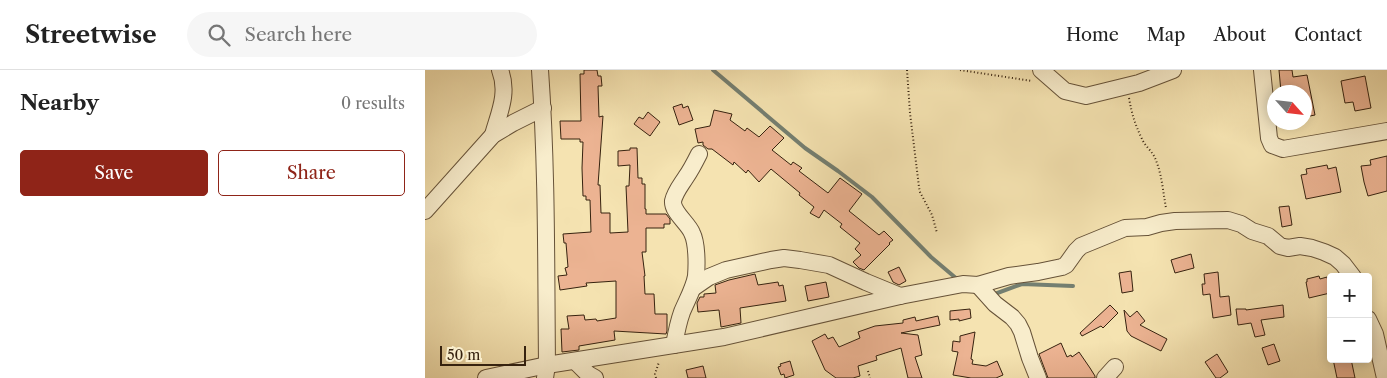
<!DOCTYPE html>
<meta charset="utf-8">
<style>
body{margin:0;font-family:"Libre Caslon Text",serif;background:#f6f6f6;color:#222}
.controls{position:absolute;right:15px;bottom:15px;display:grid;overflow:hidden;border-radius:5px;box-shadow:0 2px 12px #0003}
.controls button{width:45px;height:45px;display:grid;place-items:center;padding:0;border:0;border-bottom:1px solid #e0e0e0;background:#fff;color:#222;font:25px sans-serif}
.compass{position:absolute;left:842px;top:15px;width:45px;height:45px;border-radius:50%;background:#fff;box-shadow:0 2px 12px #0003;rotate:117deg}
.scale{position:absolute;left:15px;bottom:12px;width:86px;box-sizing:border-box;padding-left:5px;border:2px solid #36220f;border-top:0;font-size:14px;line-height:18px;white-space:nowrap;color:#36220f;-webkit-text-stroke:4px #f8edcc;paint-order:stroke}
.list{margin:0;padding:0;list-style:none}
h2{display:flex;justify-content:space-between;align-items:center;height:65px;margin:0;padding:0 20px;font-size:21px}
h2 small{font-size:16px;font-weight:400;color:#767676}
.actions{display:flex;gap:10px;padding:15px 20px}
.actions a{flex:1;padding:11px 0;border:1px solid #8f2418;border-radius:5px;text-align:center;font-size:18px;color:#8f2418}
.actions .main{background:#8f2418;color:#fff}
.icon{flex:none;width:28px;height:28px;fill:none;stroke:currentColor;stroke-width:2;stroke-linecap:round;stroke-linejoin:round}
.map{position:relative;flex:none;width:962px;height:308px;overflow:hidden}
header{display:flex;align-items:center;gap:30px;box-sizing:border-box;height:70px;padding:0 25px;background:#fff;border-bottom:1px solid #e0e0e0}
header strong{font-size:24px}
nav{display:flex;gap:28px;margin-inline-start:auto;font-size:18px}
.search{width:350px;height:45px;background:#f6f6f6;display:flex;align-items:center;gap:12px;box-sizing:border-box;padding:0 18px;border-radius:28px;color:#767676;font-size:19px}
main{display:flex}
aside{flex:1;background:#fff}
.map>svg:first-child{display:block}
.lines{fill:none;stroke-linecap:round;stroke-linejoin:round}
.stream{stroke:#747f71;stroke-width:4}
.building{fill:#ecb392;stroke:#36220f}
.minor-casing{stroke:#665238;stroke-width:18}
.path{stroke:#36220f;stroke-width:2;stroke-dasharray:1 2.5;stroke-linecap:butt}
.minor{stroke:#f8edcc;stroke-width:16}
</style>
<header>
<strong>Streetwise</strong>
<div class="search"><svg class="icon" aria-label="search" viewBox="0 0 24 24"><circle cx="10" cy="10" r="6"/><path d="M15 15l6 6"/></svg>Search here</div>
<nav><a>Home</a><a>Map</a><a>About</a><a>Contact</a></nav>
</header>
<main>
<aside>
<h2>Nearby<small>0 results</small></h2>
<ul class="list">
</ul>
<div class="actions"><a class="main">Save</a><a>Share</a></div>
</aside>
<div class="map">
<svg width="962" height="308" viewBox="0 0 962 308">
<rect width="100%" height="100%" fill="#f5e3b1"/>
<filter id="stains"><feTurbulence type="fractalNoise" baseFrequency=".004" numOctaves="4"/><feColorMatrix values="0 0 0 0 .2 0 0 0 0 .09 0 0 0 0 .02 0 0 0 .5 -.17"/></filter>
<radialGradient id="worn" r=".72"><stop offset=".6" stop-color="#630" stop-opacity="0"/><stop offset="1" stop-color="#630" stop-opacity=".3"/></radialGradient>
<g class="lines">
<g class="stream">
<polyline points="288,0 380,78 413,101 447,127 506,187 532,209"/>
<polyline points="567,225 597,214 648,216"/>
</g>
</g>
<g class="building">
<polygon points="159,0 172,0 173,6 176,6 177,16 173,16 174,47 178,46 173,115 175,115 176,143 185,143 185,163 203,162 201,116 204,116 205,95 193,96 193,81 205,80 205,78 212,78 213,108 217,108 217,114 220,114 220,139 221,139 221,144 241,144 245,149 245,154 239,154 239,158 221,158 221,182 217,182 220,206 219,206 220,224 229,224 230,244 242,244 242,261 241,264 189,261 190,270 154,276 154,280 137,282 136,259 144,259 142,246 159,245 160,250 171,249 172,251 191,248 191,211 161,213 162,216 135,220 133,206 142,205 140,198 143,197 141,173 139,173 138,164 166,162 165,130 161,130 161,126 158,126 157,98 158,72 155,72 155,69 136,69 135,51 156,51 155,4 159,4"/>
<polygon points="854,0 867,0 868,7 882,5 890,45 880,47 880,22 856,22"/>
<polygon points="940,6 946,38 930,41 928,32 920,33 916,11"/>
<polygon points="257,34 258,38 263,36 268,50 254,55 248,37"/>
<polygon points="289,40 307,44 305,50 320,61 322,58 334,67 345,56 359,68 347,80 366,95 368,92 377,98 374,101 403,123 415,108 437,124 424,141 454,165 459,161 468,170 464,173 465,174 439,200 434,198 428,192 436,185 430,179 435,173 415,157 417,154 399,140 394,148 385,143 389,137 374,125 375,123 346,99 334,112 323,100 321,103 309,92 308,95 287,79 283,79 278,75 278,72 273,73 270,59 285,56"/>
<polygon points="223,42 235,52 225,66 209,54 214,47 218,49"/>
<polygon points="962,86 962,121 943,126 939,112 936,96 946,95 945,90"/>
<polygon points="902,95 903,99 911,97 916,122 881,129 876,105 882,104 881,99"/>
<polygon points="864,136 867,155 857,157 854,137"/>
<polygon points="766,184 769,198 750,203 746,190"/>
<polygon points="474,197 481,211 474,215 468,212 463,202"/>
<polygon points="706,201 708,221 697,223 694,203"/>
<polygon points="793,202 795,227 804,226 806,245 788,248 785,224 778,225 777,214 780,214 779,204"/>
<polygon points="330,204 333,215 353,212 354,216 358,215 361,231 315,238 316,253 296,257 294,240 273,242 272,233 275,227 279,227 279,224 291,223 290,215 304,210"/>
<polygon points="894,206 895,209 902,207 905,223 884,228 881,212 882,212 882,209"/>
<polygon points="401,212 404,227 383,231 380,216"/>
<polygon points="685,235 693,243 678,258 676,256 657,266 655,263"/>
<polygon points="858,235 859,247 836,250 840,265 830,267 826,253 813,255 811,239 821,239 821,240"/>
<polygon points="545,239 546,248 534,251 534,249 525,250 525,241"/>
<polygon points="699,240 705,247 712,241 720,251 715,255 742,269 736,281 706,266 702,261"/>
<polygon points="513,246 515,255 476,263 493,265 497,285 490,287 497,308 483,308 476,278 451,286 452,290 433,296 435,306 428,308 411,308 400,300 387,271 400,264 403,269 408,267 414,277 435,268 433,262 450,256 478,253 478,250 490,247 491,251"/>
<polygon points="550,262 546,289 548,290 547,294 561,296 572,291 578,305 571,308 546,308 528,305 533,282 527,281 528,271 535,272 535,266"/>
<polygon points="636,273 642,287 646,285 647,287 654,282 665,298 670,306 670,308 623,308 614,284"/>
<polygon points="849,274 855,291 843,295 837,278"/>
<polygon points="792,284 803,302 795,308 791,308 780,292"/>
<polygon points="908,289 926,289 930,308 912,308"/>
<polygon points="365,291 369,305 360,308 359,304 356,305 353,297 356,296 355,294"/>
<polygon points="278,296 281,308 263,308 261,300"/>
</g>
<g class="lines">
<g class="minor-casing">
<g id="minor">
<path d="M115 0C122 98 121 197 122 295L120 308"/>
<polyline points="616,0 640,21 661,26 714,13 748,0"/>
<polyline points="837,0 844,68 847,75 858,79 962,61"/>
<path d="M68 65C74 43 84 23 75 0"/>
<polyline points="0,141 68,65 88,53 118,38"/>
<polyline points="553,215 570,234 587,247 593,254 597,262 605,288 613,308"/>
<polyline points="268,218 284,207 301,200 346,190 359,188 375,190 404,195 441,212 475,226"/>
<polyline points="943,249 950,264 960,308"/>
<path d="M249 275C251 264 253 253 257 242 262 230 269 218 271 206 272 194 272 173 267 163 263 153 247 142 248 131 250 122 256 115 261 107 266 100 270 92 274 84"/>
<polyline points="150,291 163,304 170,308"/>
<polyline points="61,308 122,295 299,267 475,226 538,214 553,215 584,206 613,202 637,197 641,195 651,181 656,176 700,158 722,157 736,153 750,151 803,150 816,154 827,161 843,166 855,176 863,178 875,176 887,178 899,182 910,187 918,194 928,207"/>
<polyline points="680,308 690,297"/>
</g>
</g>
<g class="path">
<polyline points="482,0 485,43 494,117 495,122 507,145 512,163"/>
<polyline points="535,0 607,11"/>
<path d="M704 28C707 45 710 54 717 69 720 76 727 81 730 88 737 104 738 122 741 138"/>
<polyline points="443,301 445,308"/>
<polyline points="231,308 230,304 234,292"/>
</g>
<use href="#minor" class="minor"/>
</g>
<rect width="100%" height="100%" filter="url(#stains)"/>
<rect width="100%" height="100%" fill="url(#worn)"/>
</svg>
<div class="controls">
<button>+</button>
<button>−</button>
</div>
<svg class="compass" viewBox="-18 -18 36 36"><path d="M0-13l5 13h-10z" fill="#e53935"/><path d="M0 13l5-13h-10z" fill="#767676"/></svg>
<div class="scale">50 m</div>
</div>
</main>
